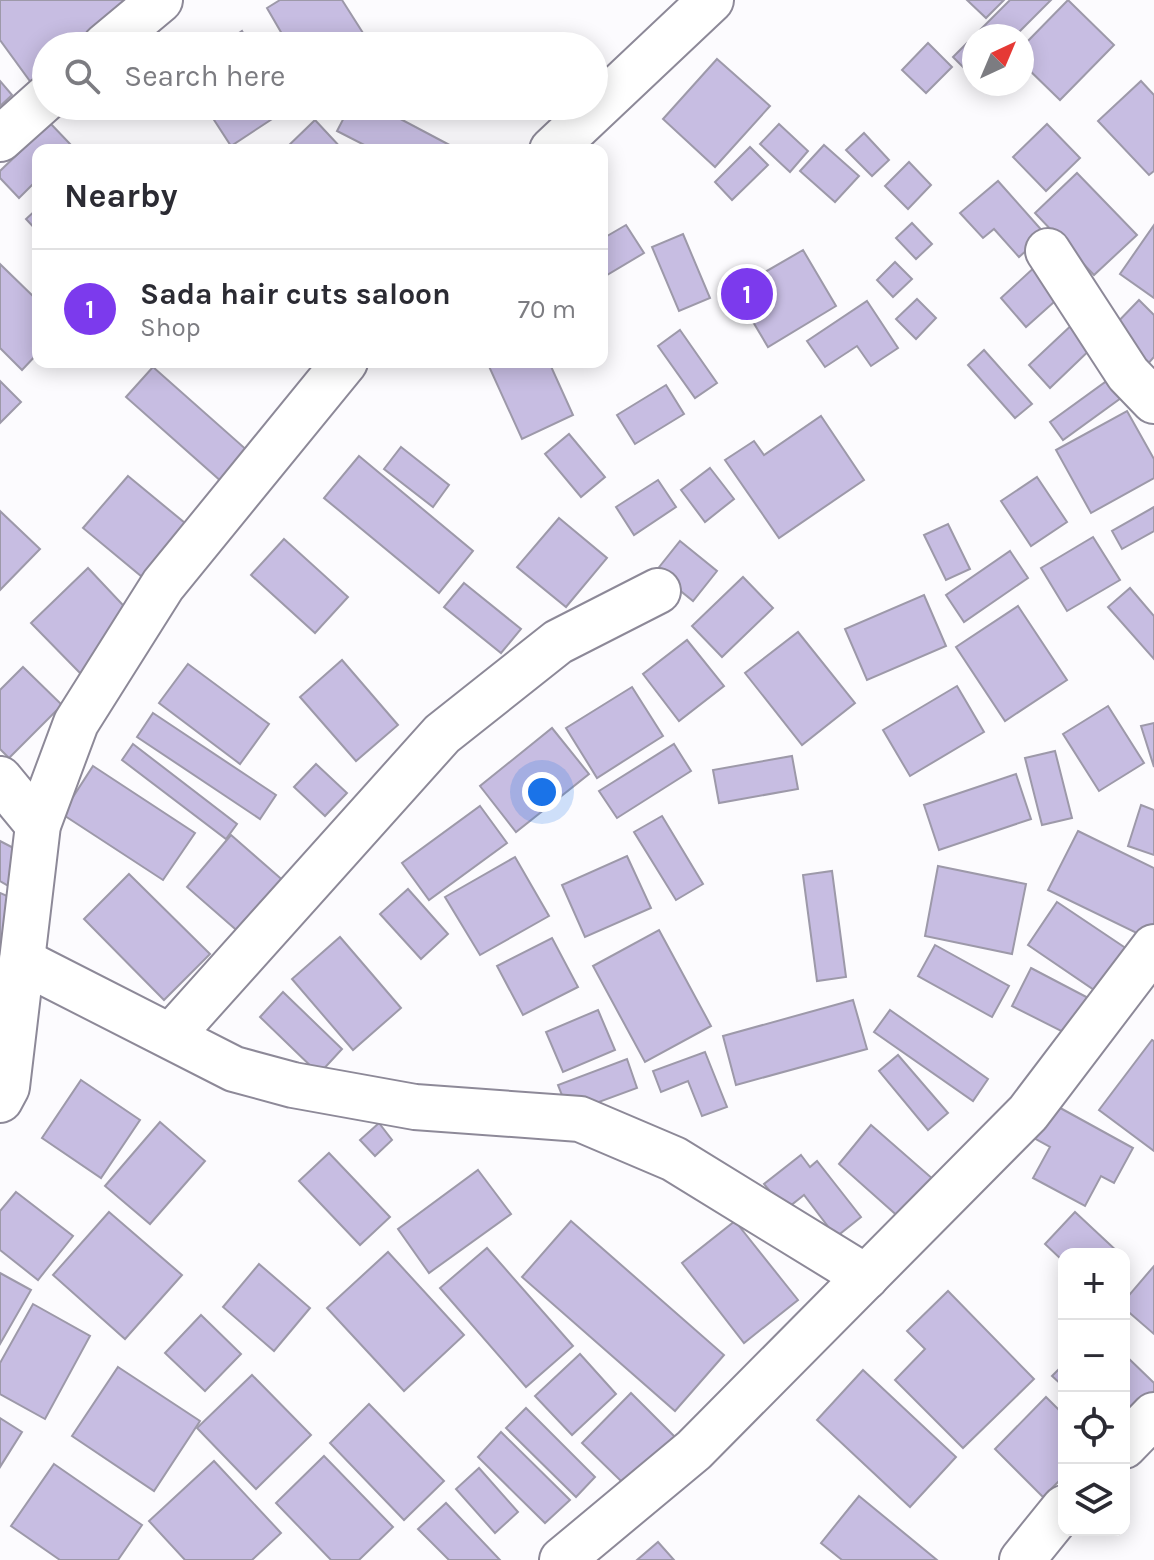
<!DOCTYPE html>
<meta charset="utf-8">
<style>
body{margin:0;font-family:Karla,sans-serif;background:#f2f2f3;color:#2b2b33}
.controls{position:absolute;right:24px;bottom:24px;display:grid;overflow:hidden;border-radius:16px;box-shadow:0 4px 20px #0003}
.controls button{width:72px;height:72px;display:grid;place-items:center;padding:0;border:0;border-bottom:2px solid #e1e1e2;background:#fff;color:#2b2b33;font:40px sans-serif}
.compass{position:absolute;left:962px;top:24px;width:72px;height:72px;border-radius:50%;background:#fff;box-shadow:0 4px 20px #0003;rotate:44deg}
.you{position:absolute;left:542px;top:792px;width:28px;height:28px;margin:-20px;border:6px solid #fff;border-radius:50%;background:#1a73e8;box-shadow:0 0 0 12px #1a73e833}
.badge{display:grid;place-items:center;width:52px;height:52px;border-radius:50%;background:#7c3aed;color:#fff;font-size:26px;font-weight:700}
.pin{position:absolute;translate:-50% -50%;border:4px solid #fff;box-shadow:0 2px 8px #0006}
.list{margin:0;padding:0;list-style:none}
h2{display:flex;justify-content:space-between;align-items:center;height:104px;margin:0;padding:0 32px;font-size:34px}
h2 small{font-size:26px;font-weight:400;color:#7c7c81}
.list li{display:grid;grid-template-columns:52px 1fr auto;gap:24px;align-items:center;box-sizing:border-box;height:120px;padding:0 32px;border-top:2px solid #e1e1e2}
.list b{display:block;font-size:30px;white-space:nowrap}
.list p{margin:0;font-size:26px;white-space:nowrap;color:#7c7c81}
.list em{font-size:26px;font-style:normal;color:#7c7c81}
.icon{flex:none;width:44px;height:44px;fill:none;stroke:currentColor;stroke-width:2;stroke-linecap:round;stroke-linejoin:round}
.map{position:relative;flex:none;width:1154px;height:1560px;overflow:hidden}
.search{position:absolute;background:#fff;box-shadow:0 4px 20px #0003;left:32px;top:32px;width:576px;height:88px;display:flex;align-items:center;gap:20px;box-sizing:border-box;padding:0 28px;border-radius:44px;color:#7c7c81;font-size:30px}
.panel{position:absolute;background:#fff;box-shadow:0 4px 20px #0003;left:32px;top:144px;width:576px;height:224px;border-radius:16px}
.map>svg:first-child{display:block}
.building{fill:#c7bde2;stroke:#9d99a9;stroke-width:2}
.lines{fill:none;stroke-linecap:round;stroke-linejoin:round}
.street-casing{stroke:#8d8998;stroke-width:48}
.street{stroke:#fff;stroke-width:44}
</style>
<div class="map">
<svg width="1154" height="1560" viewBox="0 0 1154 1560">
<rect width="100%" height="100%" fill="#fcfbfe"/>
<g class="building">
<polygon points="0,0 134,0 93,46 46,46 46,80 35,88 0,40"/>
<polygon points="280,0 342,0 370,44 289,46 267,8"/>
<polygon points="967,0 1004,0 986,18"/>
<polygon points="1010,0 1051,0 1015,36 974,36"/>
<polygon points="1068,0 1114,45 1060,100 1022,63 1022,47"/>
<polygon points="242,31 251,46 220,46"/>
<polygon points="974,36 974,78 953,57"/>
<polygon points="928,43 952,67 926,93 902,70"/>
<polygon points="717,59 770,106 715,167 663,119"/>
<polygon points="0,81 12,95 0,106"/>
<polygon points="1141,81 1154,95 1154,171 1149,175 1098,121"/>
<polygon points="205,106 292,106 231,146"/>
<polygon points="350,106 376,106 459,150 374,150 337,131"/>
<polygon points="315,120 343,150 284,150"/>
<polygon points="50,123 72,146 68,150 38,150 38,179 19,198 0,178 0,171"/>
<polygon points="779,124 808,151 790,172 760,144"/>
<polygon points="1047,124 1080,158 1046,191 1013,157"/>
<polygon points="864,133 889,160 872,176 846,150"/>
<polygon points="824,145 859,176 835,202 800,171"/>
<polygon points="750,147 768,165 732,200 715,182"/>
<polygon points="909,162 931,185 908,209 885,186"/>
<polygon points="1077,173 1137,235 1094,275 1035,213"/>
<polygon points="998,181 1045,234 1019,257 994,229 983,238 960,213"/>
<polygon points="38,208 38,232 26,219"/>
<polygon points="912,223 932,244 916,259 896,238"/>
<polygon points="626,225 644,253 602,278 602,239"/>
<polygon points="1154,225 1154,298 1120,274"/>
<polygon points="683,234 710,298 679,311 652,247"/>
<polygon points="803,250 836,306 768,347 734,290"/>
<polygon points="895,262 912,279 893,297 877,280"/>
<polygon points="0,264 38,301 38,353 22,370 0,348"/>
<polygon points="1037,265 1063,294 1026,327 1001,298"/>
<polygon points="917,299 936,318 916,339 896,319"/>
<polygon points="1139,300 1154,315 1154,357 1145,367 1109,331"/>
<polygon points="867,301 898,348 871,366 857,346 825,367 807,341"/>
<polygon points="1076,321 1097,343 1050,388 1029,365"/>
<polygon points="680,330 717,383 695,398 658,346"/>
<polygon points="984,350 1032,404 1015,418 968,365"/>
<polygon points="487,362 549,362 573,415 522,439"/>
<polygon points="153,367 258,460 231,490 126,397"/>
<polygon points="1108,380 1121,398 1063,440 1050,422"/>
<polygon points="0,381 21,402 0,423"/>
<polygon points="666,385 684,414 635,444 617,415"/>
<polygon points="1127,411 1154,459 1154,478 1091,513 1056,450"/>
<polygon points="821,416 864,480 779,538 725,460 754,441 764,455"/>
<polygon points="569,434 605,477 581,497 545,454"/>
<polygon points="401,447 449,485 433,507 384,469"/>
<polygon points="359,456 473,551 439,593 324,498"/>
<polygon points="710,468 734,499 705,522 681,490"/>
<polygon points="128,476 191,528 147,581 83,528"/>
<polygon points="1037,477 1067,522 1031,546 1001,501"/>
<polygon points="658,480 676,507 634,535 616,507"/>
<polygon points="1154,507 1154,531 1122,549 1112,531"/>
<polygon points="0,511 40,549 0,590"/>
<polygon points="559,518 607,558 566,607 517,567"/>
<polygon points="948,524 970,569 946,580 924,535"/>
<polygon points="1093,537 1120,580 1067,611 1041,568"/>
<polygon points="284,539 348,597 315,633 251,575"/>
<polygon points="680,541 717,571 693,601 656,571"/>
<polygon points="1010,551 1028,578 964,622 946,595"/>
<polygon points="88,568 137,620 81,674 31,623"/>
<polygon points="743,577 773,608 722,657 692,626"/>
<polygon points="464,583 521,629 501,653 444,607"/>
<polygon points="1130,588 1154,616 1154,659 1108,607"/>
<polygon points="924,595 946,646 867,680 845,629"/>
<polygon points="1018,606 1067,680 1005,721 956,647"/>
<polygon points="798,632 855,703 802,745 745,673"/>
<polygon points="687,640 724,686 679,721 643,674"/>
<polygon points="342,660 398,725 356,761 300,697"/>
<polygon points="188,664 269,724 240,764 159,703"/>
<polygon points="23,667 62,705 9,758 0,749 0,690"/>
<polygon points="957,686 984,732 910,776 883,730"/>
<polygon points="632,687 663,736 597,778 566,728"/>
<polygon points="1108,706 1144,763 1099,791 1063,734"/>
<polygon points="153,713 276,795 260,819 137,737"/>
<polygon points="1154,723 1154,767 1141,726"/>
<polygon points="552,728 589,774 516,832 480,786"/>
<polygon points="133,744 237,824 226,839 122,760"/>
<polygon points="674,744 691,771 617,818 599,791"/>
<polygon points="1055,751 1072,818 1042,825 1025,758"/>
<polygon points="792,756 798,789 719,803 713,770"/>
<polygon points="316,764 347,793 325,816 294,787"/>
<polygon points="93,766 195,833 163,880 62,814"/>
<polygon points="1016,774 1031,819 939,850 924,805"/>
<polygon points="1141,805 1154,810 1154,855 1128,846"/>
<polygon points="480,806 507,843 429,900 402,863"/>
<polygon points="662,816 703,884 676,900 634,832"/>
<polygon points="1078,831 1154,868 1154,929 1149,939 1048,890"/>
<polygon points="231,835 294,890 249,941 187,887"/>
<polygon points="0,841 29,856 12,888 0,881"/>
<polygon points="627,856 651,908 585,937 562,885"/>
<polygon points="515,857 549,916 480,955 445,897"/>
<polygon points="938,866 1026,884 1012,954 925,936"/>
<polygon points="832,871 846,977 817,981 803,875"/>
<polygon points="129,874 210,954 164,1000 84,919"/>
<polygon points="408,889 448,934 421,959 380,914"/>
<polygon points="0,893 21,902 0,950"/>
<polygon points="1057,902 1133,953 1103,996 1028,945"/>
<polygon points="659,930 711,1026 645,1062 593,966"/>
<polygon points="340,937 401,1008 353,1050 292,979"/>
<polygon points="552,938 578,987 523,1015 497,966"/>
<polygon points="935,945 1009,986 992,1017 918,976"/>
<polygon points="1031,968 1094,1001 1075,1038 1012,1006"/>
<polygon points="283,992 342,1049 319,1074 260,1017"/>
<polygon points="853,1000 867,1049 736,1085 723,1036"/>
<polygon points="598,1010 615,1050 563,1072 546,1032"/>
<polygon points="890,1010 988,1079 973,1101 874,1032"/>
<polygon points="1152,1040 1154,1041 1154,1151 1099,1110"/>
<polygon points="705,1052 727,1107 702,1116 688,1081 661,1092 653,1071"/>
<polygon points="898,1055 948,1113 928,1130 879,1071"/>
<polygon points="627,1059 637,1088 569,1113 558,1085"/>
<polygon points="81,1080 140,1120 101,1178 42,1138"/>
<polygon points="1053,1104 1133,1148 1114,1183 1101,1176 1085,1206 1033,1178 1050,1147 1034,1138"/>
<polygon points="160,1122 205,1161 150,1224 105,1186"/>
<polygon points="379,1123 392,1140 375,1156 360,1140"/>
<polygon points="871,1125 934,1180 901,1219 839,1164"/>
<polygon points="329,1153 390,1217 360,1245 299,1181"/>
<polygon points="801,1155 810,1167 817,1161 861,1217 836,1237 804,1195 785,1210 764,1184"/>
<polygon points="478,1170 511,1214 429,1273 398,1229"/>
<polygon points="16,1192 73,1236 38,1280 0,1250 0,1211"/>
<polygon points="109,1212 182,1275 125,1339 53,1275"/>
<polygon points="1075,1212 1120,1254 1064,1254 1064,1262 1045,1244"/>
<polygon points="571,1221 724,1355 675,1411 522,1277"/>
<polygon points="735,1221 798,1300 744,1343 682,1263"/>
<polygon points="487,1248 573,1346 526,1387 440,1288"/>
<polygon points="388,1252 464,1335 404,1391 327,1308"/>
<polygon points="259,1264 310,1308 274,1351 223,1307"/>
<polygon points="1154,1266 1154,1334 1124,1308 1124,1301"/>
<polygon points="0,1273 31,1290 0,1344"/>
<polygon points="948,1291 1034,1379 963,1448 895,1380 925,1349 907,1331"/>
<polygon points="33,1304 90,1336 45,1419 0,1394 0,1363"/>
<polygon points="201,1315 241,1354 205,1391 165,1353"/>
<polygon points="580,1354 616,1394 572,1435 535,1396"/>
<polygon points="1124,1354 1154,1383 1154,1393 1124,1424"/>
<polygon points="1064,1364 1064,1387 1052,1376"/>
<polygon points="118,1367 200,1421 154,1491 72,1436"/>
<polygon points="863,1370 956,1457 910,1507 817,1420"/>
<polygon points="252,1375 311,1435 256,1489 197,1428"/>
<polygon points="631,1393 678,1440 623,1483 582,1443"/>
<polygon points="1046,1397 1064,1415 1064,1476 1043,1497 995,1449"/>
<polygon points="369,1404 444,1481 404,1520 330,1443"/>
<polygon points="526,1408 595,1477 576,1497 506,1428"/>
<polygon points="0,1418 22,1432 0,1467"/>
<polygon points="501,1432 570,1500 545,1523 478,1457"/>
<polygon points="324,1456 393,1527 359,1560 331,1560 276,1503"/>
<polygon points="214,1461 281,1533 252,1560 185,1560 149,1521"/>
<polygon points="54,1464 142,1525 118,1560 60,1560 11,1526"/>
<polygon points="479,1468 518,1512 495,1533 456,1489"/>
<polygon points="859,1496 937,1560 842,1560 821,1543"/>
<polygon points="446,1503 500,1560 449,1560 418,1529"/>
<polygon points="658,1542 674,1560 637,1560"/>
</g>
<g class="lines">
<g class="street-casing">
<g id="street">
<polyline points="105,46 160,0"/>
<polyline points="0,139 46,98"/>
<polyline points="552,150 711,0"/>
<polyline points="1048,251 1128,374 1154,401"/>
<polyline points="0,779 38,825"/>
<polyline points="22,961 234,1069 293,1085 415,1107 580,1119 674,1159 866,1277"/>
<polyline points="171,1036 442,734 558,642 658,591"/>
<polyline points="0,1100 7,1087 38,825 76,723 163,585 345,362"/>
<polyline points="1124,1446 1154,1415"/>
<polyline points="562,1560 694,1450 1028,1113 1154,947"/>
<polyline points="1022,1560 1064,1508"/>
</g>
</g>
<use href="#street" class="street"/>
</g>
</svg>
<div class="controls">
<button>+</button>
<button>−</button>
<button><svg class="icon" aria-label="locate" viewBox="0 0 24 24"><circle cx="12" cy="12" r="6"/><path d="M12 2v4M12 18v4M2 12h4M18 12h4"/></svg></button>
<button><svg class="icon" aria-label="layers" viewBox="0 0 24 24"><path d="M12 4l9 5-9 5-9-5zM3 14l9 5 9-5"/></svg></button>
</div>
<svg class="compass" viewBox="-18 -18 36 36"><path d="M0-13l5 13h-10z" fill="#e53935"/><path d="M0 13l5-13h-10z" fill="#7c7c81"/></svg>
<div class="you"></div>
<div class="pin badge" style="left:747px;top:294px">1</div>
<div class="search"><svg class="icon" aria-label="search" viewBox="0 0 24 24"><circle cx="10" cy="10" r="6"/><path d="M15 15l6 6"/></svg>Search here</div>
<section class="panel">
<h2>Nearby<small></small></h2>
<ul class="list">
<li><span class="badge">1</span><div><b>Sada hair cuts saloon</b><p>Shop</p></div><em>70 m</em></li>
</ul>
</section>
</div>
